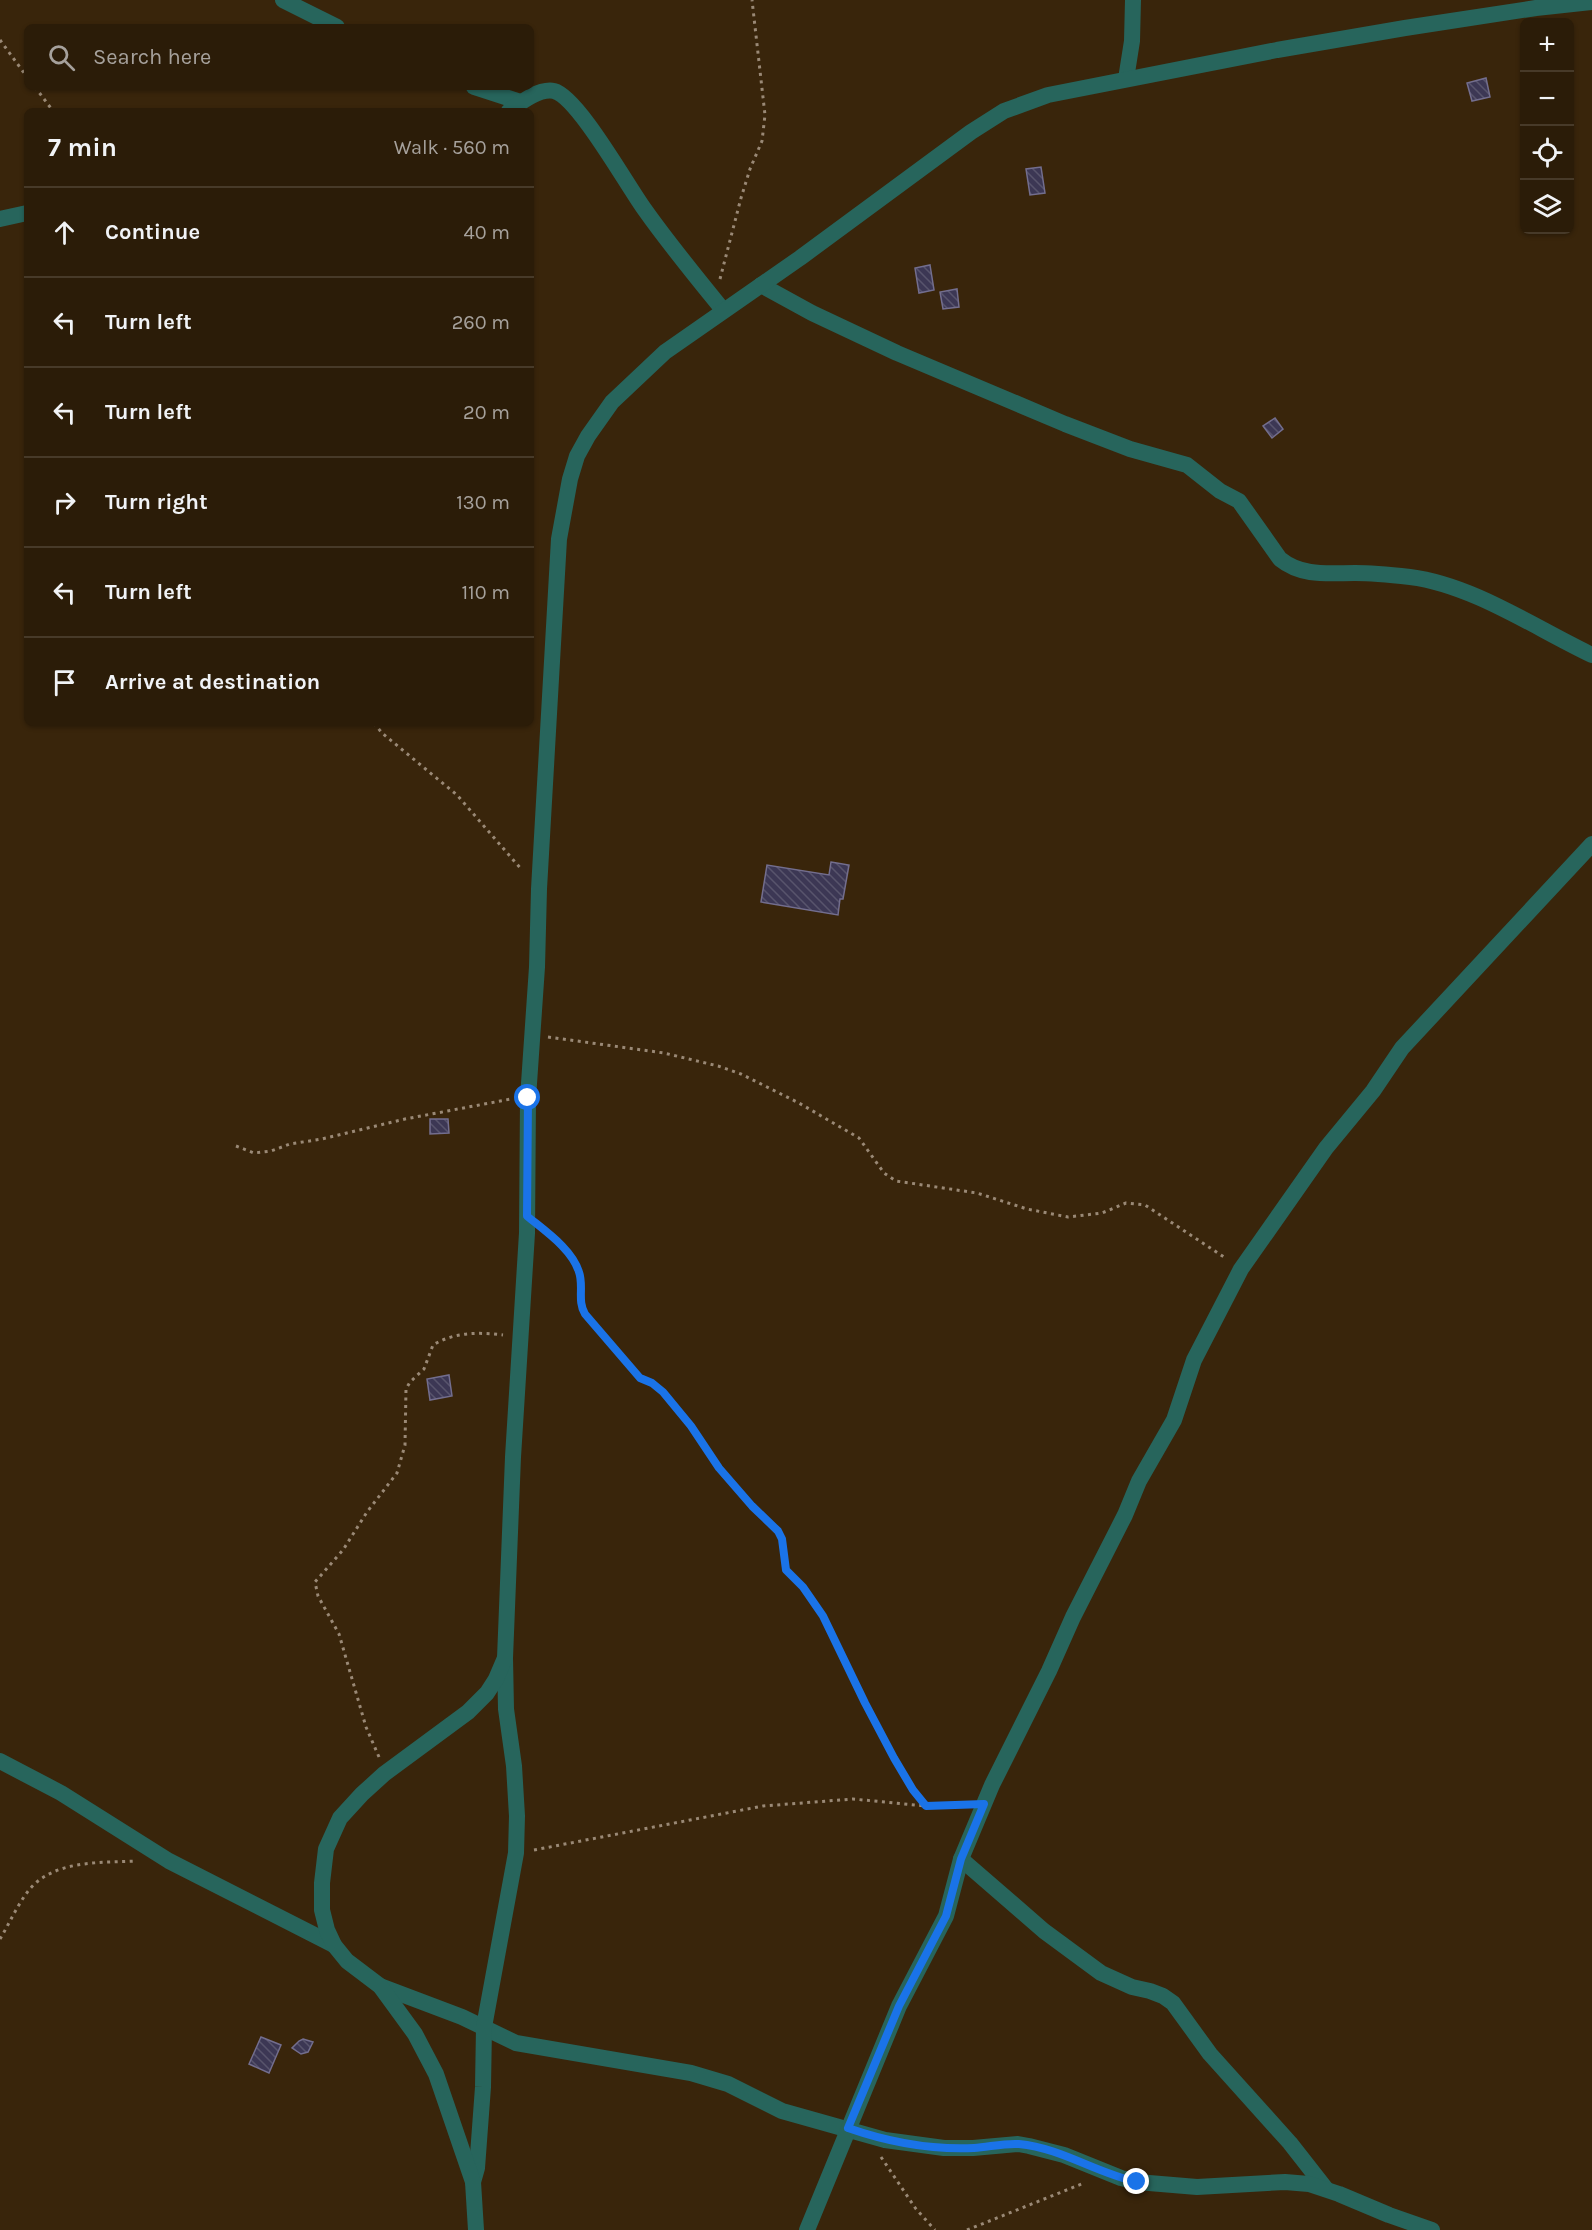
<!DOCTYPE html>
<meta charset="utf-8">
<style>
body{margin:0;font-family:Karla,sans-serif;background:#372916;color:#f1f3f6}
.controls{position:absolute;right:18px;top:18px;display:grid;overflow:hidden;border-radius:9px;box-shadow:0 2px 4px #0004}
.controls button{width:54px;height:54px;display:grid;place-items:center;padding:0;border:0;border-bottom:2px solid #473a29;background:#2b1c08;color:#f1f3f6;font:30px sans-serif}
.stop{position:absolute;width:18px;height:18px;margin:-14px;border:4px solid #1a73e8;border-radius:50%;background:#fff}
.stop.end{background:#1a73e8;border-color:#fff;box-shadow:0 2px 6px #0008}
.list{margin:0;padding:0;list-style:none}
h2{display:flex;justify-content:space-between;align-items:center;height:78px;margin:0;padding:0 24px;font-size:26px}
h2 small{font-size:20px;font-weight:400;color:#a6a19c}
.list li{display:grid;grid-template-columns:39px 1fr auto;gap:18px;align-items:center;box-sizing:border-box;height:90px;padding:0 24px;border-top:2px solid #473a29}
.list b{display:block;font-size:22px;white-space:nowrap}
.list em{font-size:20px;font-style:normal;color:#a6a19c}
.icon{flex:none;width:33px;height:33px;fill:none;stroke:currentColor;stroke-width:2;stroke-linecap:round;stroke-linejoin:round}
.map{position:relative;flex:none;width:1592px;height:2230px;overflow:hidden}
.search{position:absolute;background:#2b1c08;box-shadow:0 2px 4px #0004;left:24px;top:24px;width:510px;height:66px;display:flex;align-items:center;gap:15px;box-sizing:border-box;padding:0 21px;border-radius:9px;color:#a6a19c;font-size:22px}
.panel{position:absolute;background:#2b1c08;box-shadow:0 2px 4px #0004;left:24px;top:108px;width:510px;height:618px;border-radius:9px}
.map>svg:first-child{display:block}
.building{fill:url(#building-back-hatch);stroke:#736e8e;stroke-width:1.5}
.lines{fill:none;stroke-linecap:round;stroke-linejoin:round}
.path{stroke:#9a8976;stroke-width:3;stroke-dasharray:3 4.5;stroke-linecap:butt}
.minor{stroke:#27655c;stroke-width:16}
.tertiary{stroke:#27655c;stroke-width:16}
.route{stroke:#1a73e8;stroke-width:8}
</style>
<div class="map">
<svg width="1592" height="2230" viewBox="0 0 1592 2230">
<defs>
<pattern id="building-back-hatch" width="6" height="6" patternUnits="userSpaceOnUse" patternTransform="scale(1.5)"><rect width="6" height="6" fill="#3c3754"/><path d="M-1 5l2 2M0 0l6 6M5-1l2 2" fill="none" stroke="#58546c"/></pattern>
</defs>
<rect width="100%" height="100%" fill="#39250b"/>
<g class="building">
<polygon points="1486,78 1490,97 1472,101 1467,83"/>
<polygon points="1041,167 1045,193 1030,195 1026,169"/>
<polygon points="930,265 934,290 919,293 915,268"/>
<polygon points="957,289 959,307 943,309 940,292"/>
<polygon points="1275,418 1283,429 1272,438 1263,426"/>
<polygon points="831,862 849,865 843,899 840,899 838,915 761,902 767,865 829,875"/>
<polygon points="430,1119 448,1119 449,1133 430,1134"/>
<polygon points="449,1375 452,1396 430,1400 427,1379"/>
<polygon points="261,2037 281,2045 269,2073 249,2064"/>
<polygon points="303,2039 313,2042 308,2052 301,2054 292,2048 299,2041"/>
</g>
<g class="lines">
<g class="path">
<polyline points="0,40 27,77"/>
<polyline points="35,87 53,111"/>
<polyline points="720,279 741,198 750,169 762,141 765,115 752,0"/>
<polyline points="374,723 382,733 457,795 522,870"/>
<polyline points="548,1037 664,1053 718,1066 741,1074 799,1103 859,1138 884,1173 896,1181 977,1193 1027,1209 1068,1217 1102,1213 1126,1203 1145,1205 1227,1259"/>
<polyline points="236,1146 254,1153 271,1151 290,1144 322,1139 405,1119 511,1099"/>
<path d="M543 1229C559 1242 579 1261 581 1282 582 1294 579 1304 585 1314L640 1378 652 1383 663 1392 691 1426 719 1468 752 1506 778 1531 782 1539 786 1570 803 1587 823 1616 865 1703 894 1758 913 1790 926 1806"/>
<path d="M379 1757 366 1727 339 1634 318 1596 315 1582 343 1550 367 1512 397 1473 405 1445 406 1389 410 1382 424 1369 433 1345C454 1332 479 1332 503 1335"/>
<polyline points="534,1850 763,1806 853,1799 926,1806 967,1805"/>
<path d="M0 1939C9 1924 16 1908 26 1894 50 1859 100 1863 137 1861"/>
<polyline points="881,2157 916,2209 935,2230"/>
<polyline points="967,2230 1084,2183"/>
</g>
<g class="minor">
<polyline points="283,0 337,27"/>
<polyline points="1126,79 1132,41 1133,0"/>
<polyline points="474,87 521,102"/>
<path d="M509 111C520 103 539 88 554 91 578 97 628 187 645 210 669 244 697 278 723 310"/>
<polyline points="0,219 27,213"/>
<path d="M761 285 812 313 897 353 1065 424 1130 449 1187 465 1220 491 1239 501 1280 559C1302 577 1329 573 1355 573 1373 573 1392 575 1410 577 1473 585 1535 628 1592 655"/>
<polyline points="0,1761 61,1793 169,1861 334,1945"/>
<polyline points="961,1859 1044,1931 1101,1973 1132,1987 1150,1991 1163,1996 1173,2003 1210,2054 1290,2143 1326,2189"/>
<polyline points="380,1986 462,2017 516,2043 691,2073 728,2084 782,2111 885,2140 944,2148 973,2148 1018,2144 1029,2146 1064,2155 1121,2178 1137,2182 1197,2187 1285,2182 1309,2184 1339,2194 1389,2215 1432,2230"/>
<polyline points="473,2182 477,2168 483,2087 484,2027 516,1853 517,1816 514,1766 506,1709 505,1658"/>
<polyline points="807,2230 899,2006 946,1916 961,1859 992,1785 1049,1671 1073,1617 1125,1515 1139,1481 1174,1420 1194,1360 1241,1269 1326,1148 1373,1091 1402,1048 1592,844"/>
</g>
<polyline class="tertiary" points="476,2230 473,2182 436,2074 415,2034 380,1986 347,1961 334,1945 327,1930 322,1910 322,1883 326,1849 340,1818 362,1794 384,1774 468,1712 487,1693 496,1679 505,1658 513,1457 527,1233 528,1098 537,967 539,889 559,539 570,479 577,456 588,436 612,402 665,352 800,258 971,132 1004,111 1048,95 1277,50 1405,28 1536,8 1592,2"/>
</g>
<g class="lines">
<path class="route" d="M528 1098 527 1216C545 1231 572 1249 579 1272 584 1286 577 1301 585 1314L640 1378 652 1383 663 1392 691 1426 719 1468 752 1506 778 1531 782 1539 786 1570 803 1587 823 1616 865 1703 894 1758 913 1790 926 1806 984 1804 961 1859 946 1916 899 2006 848 2128C888 2142 930 2150 974 2148 989 2147 1004 2143 1019 2144 1061 2148 1096 2173 1137 2182"/>
</g>
</svg>
<div class="controls">
<button>+</button>
<button>−</button>
<button><svg class="icon" aria-label="locate" viewBox="0 0 24 24"><circle cx="12" cy="12" r="6"/><path d="M12 2v4M12 18v4M2 12h4M18 12h4"/></svg></button>
<button><svg class="icon" aria-label="layers" viewBox="0 0 24 24"><path d="M12 4l9 5-9 5-9-5zM3 14l9 5 9-5"/></svg></button>
</div>
<div class="stop" style="left:528px;top:1098px"></div>
<div class="stop end" style="left:1137px;top:2182px"></div>
<div class="search"><svg class="icon" aria-label="search" viewBox="0 0 24 24"><circle cx="10" cy="10" r="6"/><path d="M15 15l6 6"/></svg>Search here</div>
<section class="panel">
<h2>7 min<small>Walk · 560 m</small></h2>
<ul class="list">
<li><svg class="icon" aria-label="ahead" viewBox="0 0 24 24"><path d="M12 20V5M6 11l6-6 6 6"/></svg><div><b>Continue</b></div><em>40 m</em></li>
<li><svg class="icon" aria-label="left" viewBox="0 0 24 24"><path d="M17 20v-9H6M10 6l-5 5 5 5"/></svg><div><b>Turn left</b></div><em>260 m</em></li>
<li><svg class="icon" aria-label="left" viewBox="0 0 24 24"><path d="M17 20v-9H6M10 6l-5 5 5 5"/></svg><div><b>Turn left</b></div><em>20 m</em></li>
<li><svg class="icon" aria-label="right" viewBox="0 0 24 24"><path d="M7 20v-9h11M14 6l5 5-5 5"/></svg><div><b>Turn right</b></div><em>130 m</em></li>
<li><svg class="icon" aria-label="left" viewBox="0 0 24 24"><path d="M17 20v-9H6M10 6l-5 5 5 5"/></svg><div><b>Turn left</b></div><em>110 m</em></li>
<li><svg class="icon" aria-label="arrive" viewBox="0 0 24 24"><path d="M6 21V4h12l-3 4 3 4H6"/></svg><div><b>Arrive at destination</b></div></li>
</ul>
</section>
</div>
